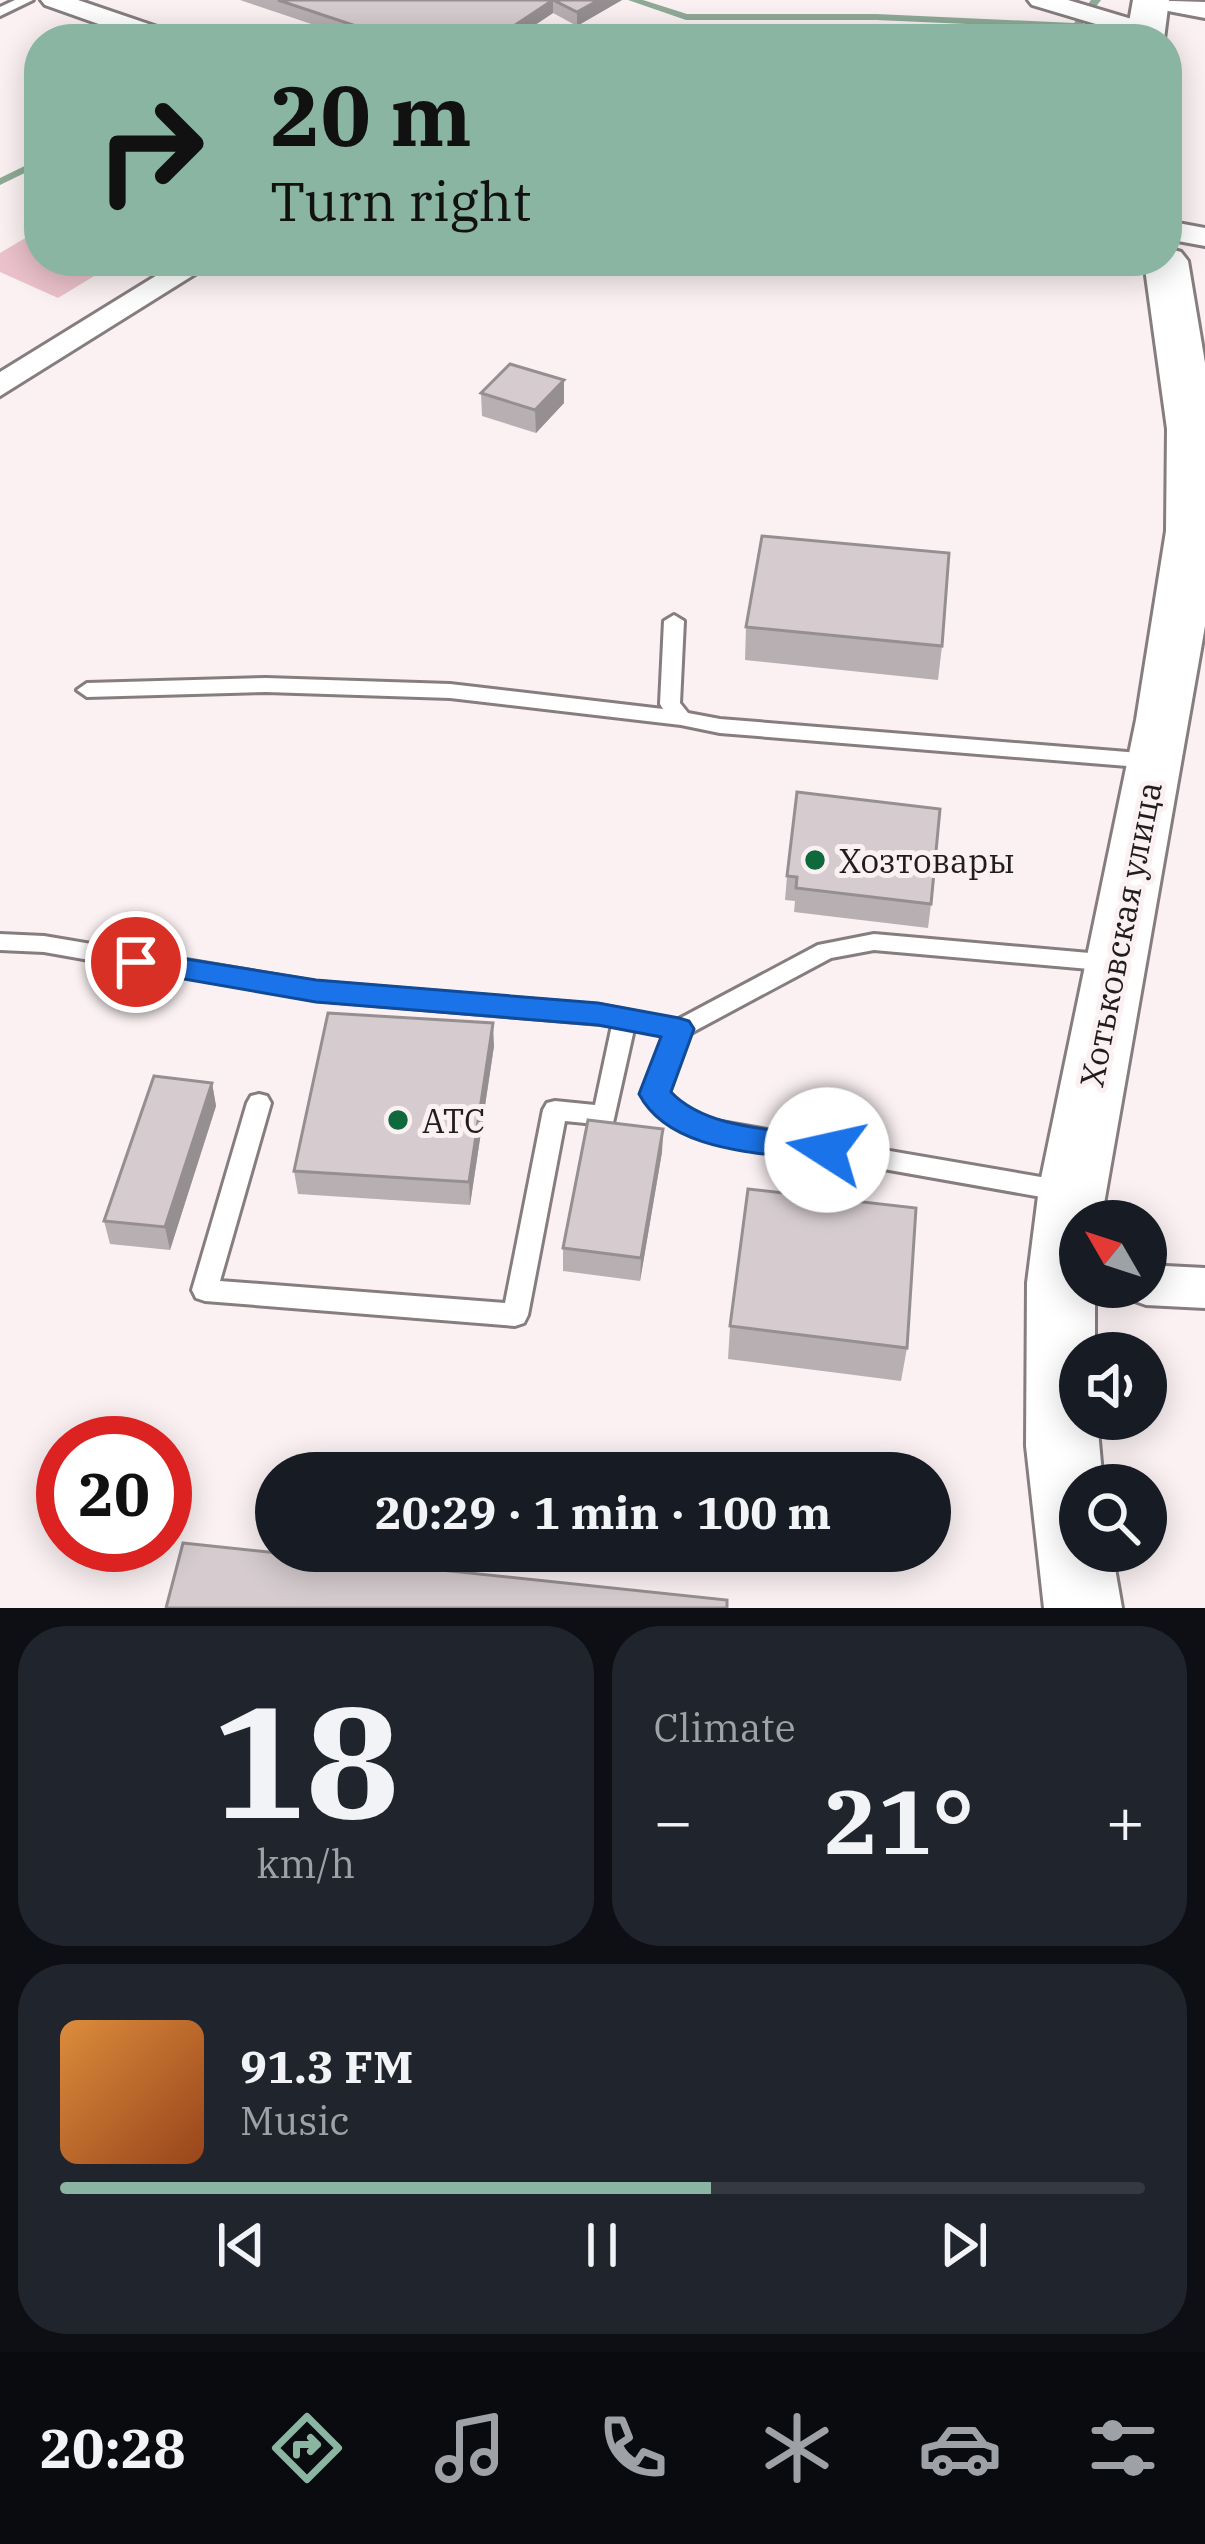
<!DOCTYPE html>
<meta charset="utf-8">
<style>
body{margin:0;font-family:"IBM Plex Serif",serif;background:#20242c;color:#f1f3f6;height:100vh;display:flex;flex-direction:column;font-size:45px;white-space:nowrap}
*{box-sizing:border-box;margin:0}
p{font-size:39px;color:#9ea1a6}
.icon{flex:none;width:66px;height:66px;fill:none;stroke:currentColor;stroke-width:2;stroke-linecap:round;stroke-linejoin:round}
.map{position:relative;height:1608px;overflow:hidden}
.panel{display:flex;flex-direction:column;gap:18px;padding:18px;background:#0d0f14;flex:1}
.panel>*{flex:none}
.top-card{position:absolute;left:24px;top:24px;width:1158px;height:252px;border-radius:48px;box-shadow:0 6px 30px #0003;background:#8bb5a3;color:#111;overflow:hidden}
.needle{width:78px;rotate:309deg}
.tools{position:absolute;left:1059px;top:1200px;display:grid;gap:24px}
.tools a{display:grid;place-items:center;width:108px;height:108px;border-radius:50%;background:#171b24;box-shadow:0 6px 30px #0003;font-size:60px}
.speed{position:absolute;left:36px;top:1416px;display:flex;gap:24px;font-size:60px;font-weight:700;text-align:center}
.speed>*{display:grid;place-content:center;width:156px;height:156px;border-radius:50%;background:#171b24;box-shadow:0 6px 30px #0003;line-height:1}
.speed .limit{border:18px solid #d22;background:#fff;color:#111}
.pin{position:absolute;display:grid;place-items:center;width:102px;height:102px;color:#fff;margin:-51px;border:6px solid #fff;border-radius:50%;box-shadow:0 3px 12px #0007}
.me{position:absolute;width:132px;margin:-66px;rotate:280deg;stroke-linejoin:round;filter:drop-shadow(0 0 9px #0008)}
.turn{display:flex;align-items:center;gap:42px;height:252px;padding:0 48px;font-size:54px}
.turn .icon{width:156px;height:156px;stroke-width:2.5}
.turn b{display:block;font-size:84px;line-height:102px}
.big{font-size:90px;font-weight:700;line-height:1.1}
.panel .card{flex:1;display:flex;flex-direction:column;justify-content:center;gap:18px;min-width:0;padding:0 42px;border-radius:48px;background:#20242c}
.panel .dial{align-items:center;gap:0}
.dial b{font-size:156px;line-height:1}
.song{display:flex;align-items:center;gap:36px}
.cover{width:144px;height:144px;border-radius:18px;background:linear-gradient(135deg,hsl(30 70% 55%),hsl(20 70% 35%))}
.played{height:12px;border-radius:6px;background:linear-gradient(90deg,#8bb5a3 60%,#363941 60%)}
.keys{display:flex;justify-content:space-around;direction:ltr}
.heat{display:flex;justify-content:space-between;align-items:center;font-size:66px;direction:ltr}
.panel .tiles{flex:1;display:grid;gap:18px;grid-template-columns:1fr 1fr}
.card:last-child{grid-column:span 2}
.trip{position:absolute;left:255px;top:1452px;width:696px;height:120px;border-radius:60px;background:#171b24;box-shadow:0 6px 30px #0003;font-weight:700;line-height:120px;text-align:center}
.tab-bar{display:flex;height:192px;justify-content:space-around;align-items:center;background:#090b0e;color:#9ea1a6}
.tab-bar .icon{width:84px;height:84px}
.tab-bar .current{color:#8bb5a3}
.tab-bar b{font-size:54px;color:#f1f3f6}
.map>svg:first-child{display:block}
.green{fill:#ebc1cb}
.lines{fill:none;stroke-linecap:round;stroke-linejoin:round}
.stream{fill:#8faa97;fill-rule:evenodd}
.service-casing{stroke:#867d7f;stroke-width:6}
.minor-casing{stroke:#867d7f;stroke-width:6}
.secondary-casing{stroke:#867d7f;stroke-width:6}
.service{fill:#fff;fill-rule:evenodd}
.minor{fill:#fff;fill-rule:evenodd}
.secondary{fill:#fff;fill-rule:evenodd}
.wall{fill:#b8afb2}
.shaded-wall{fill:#968f91}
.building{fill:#d6cccf;stroke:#968f91;stroke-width:3}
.route{fill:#1a73e8;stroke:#114b97;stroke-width:3}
.poi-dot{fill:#0e693d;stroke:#fbf1f3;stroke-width:4.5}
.labels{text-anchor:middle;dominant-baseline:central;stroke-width:10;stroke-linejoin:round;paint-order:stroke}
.poi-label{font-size:33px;fill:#211d1e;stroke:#fbf1f3;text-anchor:start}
.street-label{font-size:33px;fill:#211d1e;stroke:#fbf1f3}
</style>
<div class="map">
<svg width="1205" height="1608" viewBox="0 0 1205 1608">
<rect width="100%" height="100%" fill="#fbf1f3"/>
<path class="green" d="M 39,230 L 39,261 L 119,261 L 58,298 L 0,272 L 0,253 Z"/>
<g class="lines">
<path class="stream" d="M 628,0 L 643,0 L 687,14 L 876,14 L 1074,23 L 1091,0 L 1101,0 L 1080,28 L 1077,29 L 876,20 L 686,20 Z
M 39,159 L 39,166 L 0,185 L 0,178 Z"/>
<defs>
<path id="service" d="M 15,0 L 33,0 L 0,16 L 0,7 Z
M 674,615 L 684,621 L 680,703 L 688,713 L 720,719 L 1152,754 L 1162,761 L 1152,768 L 720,733 L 681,725 L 450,698 L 266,692 L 87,697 L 77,690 L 87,683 L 266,678 L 450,684 L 663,709 L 660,704 L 664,621 Z
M 0,934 L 44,936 L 316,982 L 598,1005 L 677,1020 L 818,945 L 874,934 L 1112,955 L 1120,957 L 1123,963 L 1120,969 L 1112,971 L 874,950 L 831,958 L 689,1034 L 668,1092 L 679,1105 L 704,1119 L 1064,1181 L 1073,1184 L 1076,1191 L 1073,1198 L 1064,1201 L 691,1135 L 663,1119 L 643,1094 L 665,1035 L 634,1029 L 613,1123 L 605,1125 L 565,1121 L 528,1315 L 524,1323 L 515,1326 L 205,1301 L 196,1298 L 192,1290 L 247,1103 L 251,1096 L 259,1094 L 267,1096 L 271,1103 L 220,1281 L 505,1303 L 543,1110 L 547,1103 L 555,1101 L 595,1105 L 612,1025 L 316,1000 L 44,952 L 0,950 Z"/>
<path id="minor" d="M 41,0 L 78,0 L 175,33 L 179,39 L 141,39 L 45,5 Z
M 1028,0 L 1068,0 L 1155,26 L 1159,31 L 1146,39 L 1032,5 Z
M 1139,0 L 1205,2 L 1205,18 L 1142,6 Z
M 1167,221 L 1205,228 L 1205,246 L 1167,239 Z
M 180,261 L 216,261 L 0,396 L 0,372 Z
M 1146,1265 L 1205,1268 L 1205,1308 L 1146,1305 L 1129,1299 L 1123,1287 L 1146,1287 Z"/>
<path id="secondary" d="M 1133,0 L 1169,0 L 1164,39 L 1126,39 Z
M 1167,248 L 1181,252 L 1188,261 L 1205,363 L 1205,626 L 1101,1221 L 1080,1221 L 1080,1287 L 1095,1287 L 1095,1353 L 1080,1353 L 1080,1419 L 1097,1419 L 1103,1485 L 1080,1485 L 1080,1551 L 1112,1551 L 1122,1608 L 1044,1608 L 1026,1446 L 1027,1283 L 1039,1188 L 1136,720 L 1166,531 L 1167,429 L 1144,261 L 1167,261 Z"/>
</defs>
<use href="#service" class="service-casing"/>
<use href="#minor" class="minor-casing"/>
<use href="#secondary" class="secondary-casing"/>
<use href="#service" class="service"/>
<use href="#minor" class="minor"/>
<use href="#secondary" class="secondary"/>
</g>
<path class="wall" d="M 240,0 L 622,0 L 577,26 L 553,13 L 514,39 L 356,39 Z
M 564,380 L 564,403 L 536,433 L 482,416 L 481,393 Z
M 746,627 L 942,646 L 938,680 L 745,660 Z
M 787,876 L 931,904 L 928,928 L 794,912 L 795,901 L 785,900 Z
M 494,1046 L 470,1205 L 298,1194 L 294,1171 Z
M 212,1083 L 216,1106 L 170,1250 L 110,1244 L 104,1221 Z
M 663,1129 L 662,1152 L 640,1281 L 563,1271 L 563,1248 Z
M 730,1326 L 907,1348 L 901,1381 L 728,1359 Z"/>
<path class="shaded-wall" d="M 553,0 L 553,13 L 514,39 L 494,39 Z
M 599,0 L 622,0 L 577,26 L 577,12 Z
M 564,380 L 564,403 L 536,433 L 535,410 Z
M 493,1023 L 494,1046 L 470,1205 L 469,1182 Z
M 212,1083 L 216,1106 L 170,1250 L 165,1227 Z
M 663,1129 L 662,1152 L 640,1281 L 641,1258 Z"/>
<path class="building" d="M 278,0 L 599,0 L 577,12 L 553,0 L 494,39 L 395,39 Z
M 510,364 L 564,380 L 535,410 L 481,393 Z
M 762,536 L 949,553 L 942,646 L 746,627 Z
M 797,792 L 940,809 L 931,904 L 796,888 L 797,877 L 787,876 Z
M 328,1013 L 493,1023 L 469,1182 L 294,1171 Z
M 154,1076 L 212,1083 L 165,1227 L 104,1221 Z
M 588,1120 L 663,1129 L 641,1258 L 563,1248 Z
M 748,1189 L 916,1208 L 907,1348 L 730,1326 Z
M 183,1543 L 727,1600 L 727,1608 L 166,1608 Z"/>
<path class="route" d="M 136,951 L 316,980 L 598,1003 L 679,1018 L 689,1021 L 694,1029 L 671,1092 C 707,1130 777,1129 827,1137 L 838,1141 L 843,1150 L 838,1159 L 827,1162 C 768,1152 671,1155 639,1094 L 661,1037 L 598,1025 L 316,1002 L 126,969 L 122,962 L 126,954 Z"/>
<g class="poi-dot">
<circle cx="815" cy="860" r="12"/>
<circle cx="398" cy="1120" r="12"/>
</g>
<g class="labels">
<g class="poi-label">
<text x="839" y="860">Хозтовары</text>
<text x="422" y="1120">АТС</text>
</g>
<g class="street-label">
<text transform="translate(1120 934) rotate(-79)">Хотьковская улица</text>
</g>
</g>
</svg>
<div class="tools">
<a><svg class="needle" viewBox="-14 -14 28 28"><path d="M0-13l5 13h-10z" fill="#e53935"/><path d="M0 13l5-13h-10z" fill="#9ea1a6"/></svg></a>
<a><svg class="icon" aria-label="sound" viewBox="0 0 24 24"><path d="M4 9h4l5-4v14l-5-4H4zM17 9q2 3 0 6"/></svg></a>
<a><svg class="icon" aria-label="search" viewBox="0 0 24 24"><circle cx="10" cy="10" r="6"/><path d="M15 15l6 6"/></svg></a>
</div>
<div class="speed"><div class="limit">20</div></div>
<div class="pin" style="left:136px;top:962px;background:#d93025"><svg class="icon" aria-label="arrive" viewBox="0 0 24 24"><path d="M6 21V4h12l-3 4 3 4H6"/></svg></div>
<svg class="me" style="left:827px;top:1150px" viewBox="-20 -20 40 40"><circle r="19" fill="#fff"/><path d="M0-13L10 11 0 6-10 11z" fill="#1a73e8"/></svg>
<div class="trip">20:29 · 1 min · 100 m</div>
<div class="top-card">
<div class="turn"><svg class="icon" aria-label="right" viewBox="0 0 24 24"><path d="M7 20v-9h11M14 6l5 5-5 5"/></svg><div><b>20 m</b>Turn right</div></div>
</div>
</div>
<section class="panel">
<div class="tiles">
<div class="card dial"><b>18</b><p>km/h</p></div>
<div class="card"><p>Climate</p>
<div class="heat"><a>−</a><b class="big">21°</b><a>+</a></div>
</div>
<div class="card">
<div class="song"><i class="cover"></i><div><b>91.3 FM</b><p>Music</p></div></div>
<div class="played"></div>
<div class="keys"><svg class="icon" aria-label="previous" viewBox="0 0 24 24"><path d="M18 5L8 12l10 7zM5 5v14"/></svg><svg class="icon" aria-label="pause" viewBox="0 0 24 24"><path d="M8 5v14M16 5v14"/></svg><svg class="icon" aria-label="next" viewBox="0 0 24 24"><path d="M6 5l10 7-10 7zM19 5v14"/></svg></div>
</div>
</div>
</section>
<nav class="tab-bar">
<b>20:28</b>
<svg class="icon current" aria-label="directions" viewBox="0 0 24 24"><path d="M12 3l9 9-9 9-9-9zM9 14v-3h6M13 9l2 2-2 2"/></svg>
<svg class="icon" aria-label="music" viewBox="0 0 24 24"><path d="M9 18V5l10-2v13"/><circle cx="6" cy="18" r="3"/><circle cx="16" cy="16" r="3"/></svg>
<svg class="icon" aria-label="phone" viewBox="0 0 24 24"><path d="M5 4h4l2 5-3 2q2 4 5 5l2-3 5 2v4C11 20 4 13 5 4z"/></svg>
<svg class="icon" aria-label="climate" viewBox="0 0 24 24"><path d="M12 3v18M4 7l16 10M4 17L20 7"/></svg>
<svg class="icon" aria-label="car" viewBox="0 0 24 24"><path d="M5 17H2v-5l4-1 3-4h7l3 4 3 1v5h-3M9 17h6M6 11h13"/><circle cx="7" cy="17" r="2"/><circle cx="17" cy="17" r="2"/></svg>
<svg class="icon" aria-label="filters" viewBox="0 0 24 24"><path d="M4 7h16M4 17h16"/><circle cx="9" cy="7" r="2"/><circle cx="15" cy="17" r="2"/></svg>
</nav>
